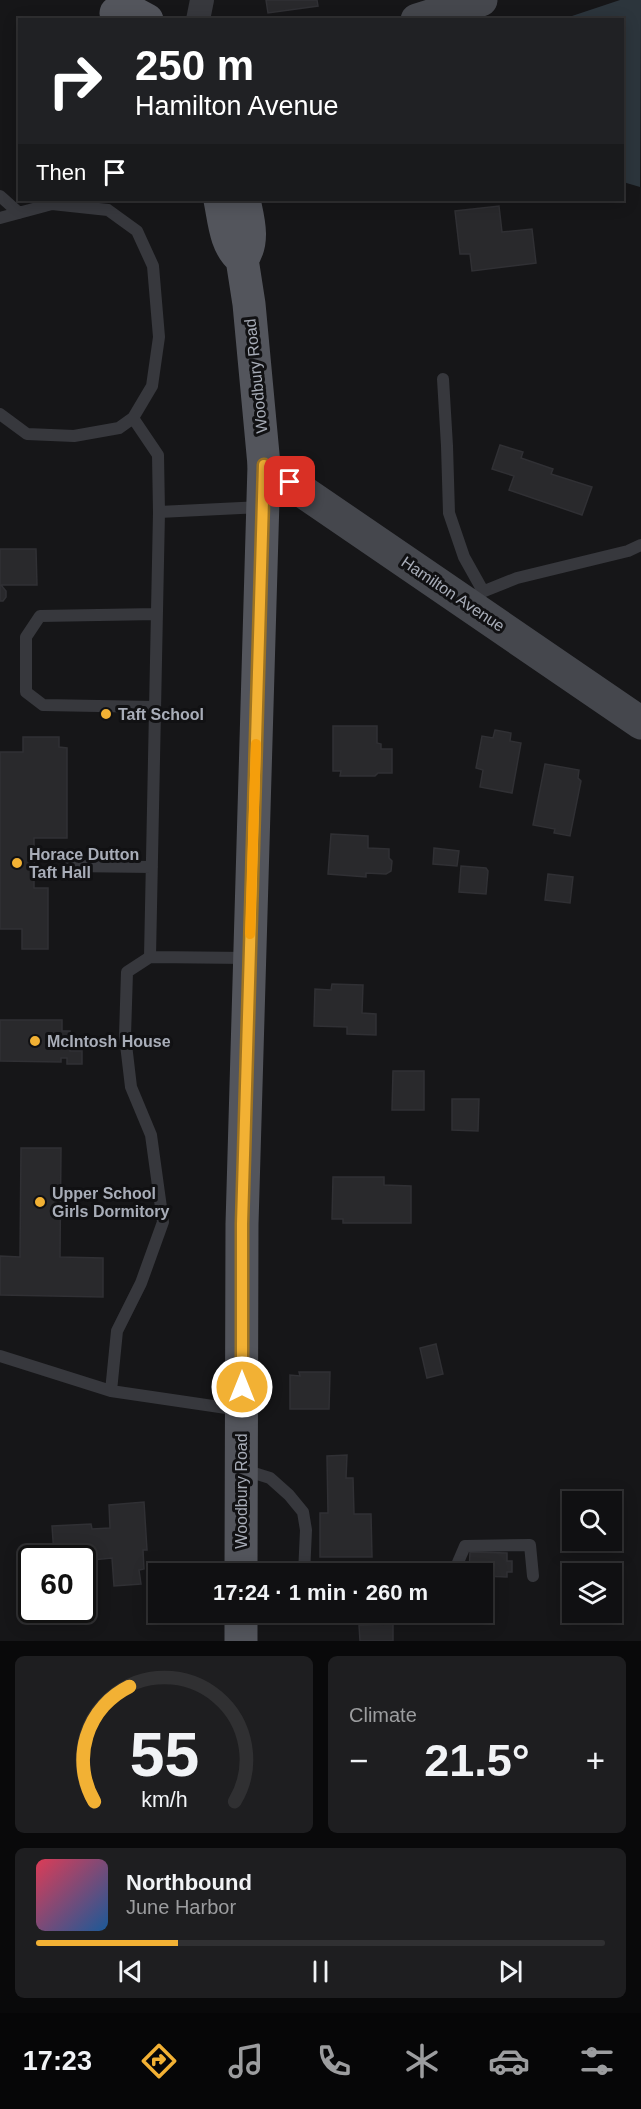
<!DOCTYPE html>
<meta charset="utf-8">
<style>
body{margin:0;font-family:Helvetica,sans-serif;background:#1e1e20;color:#f1f3f6;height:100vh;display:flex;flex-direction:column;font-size:22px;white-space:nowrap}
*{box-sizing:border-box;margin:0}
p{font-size:20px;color:#9c9d9f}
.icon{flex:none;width:33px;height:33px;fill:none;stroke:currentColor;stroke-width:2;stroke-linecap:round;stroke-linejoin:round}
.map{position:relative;height:1641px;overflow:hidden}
.details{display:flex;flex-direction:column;gap:15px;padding:15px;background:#09090a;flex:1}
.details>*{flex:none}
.guide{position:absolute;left:18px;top:18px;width:606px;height:183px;border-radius:0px;box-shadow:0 3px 15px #0003,0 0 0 2px #303032;background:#202124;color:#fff;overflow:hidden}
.buttons{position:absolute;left:562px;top:1491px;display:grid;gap:12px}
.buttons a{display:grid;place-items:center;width:60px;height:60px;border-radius:0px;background:#101012;box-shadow:0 3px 15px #0003,0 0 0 2px #303032;font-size:30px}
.speed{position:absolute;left:18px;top:1545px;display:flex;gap:12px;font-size:30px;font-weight:700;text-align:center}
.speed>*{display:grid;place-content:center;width:78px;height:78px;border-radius:50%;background:#101012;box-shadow:0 3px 15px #0003,0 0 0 2px #303032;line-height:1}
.speed .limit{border:3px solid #111;border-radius:9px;background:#fff;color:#111}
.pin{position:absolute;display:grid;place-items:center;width:51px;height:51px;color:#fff;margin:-26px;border-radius:12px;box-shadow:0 3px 9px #0006}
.me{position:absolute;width:66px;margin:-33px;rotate:0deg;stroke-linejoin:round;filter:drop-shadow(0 0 4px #0008)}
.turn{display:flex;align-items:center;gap:21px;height:126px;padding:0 18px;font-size:27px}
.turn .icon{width:78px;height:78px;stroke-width:2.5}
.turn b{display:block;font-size:42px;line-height:51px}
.then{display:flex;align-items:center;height:57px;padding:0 18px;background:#0003;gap:12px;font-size:22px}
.big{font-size:45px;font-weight:700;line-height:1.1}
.details .tile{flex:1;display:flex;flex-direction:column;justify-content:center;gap:9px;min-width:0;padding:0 21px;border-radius:9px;background:#1e1e20}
.details .dial{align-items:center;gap:0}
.dial svg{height:156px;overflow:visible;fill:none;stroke:#303032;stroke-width:7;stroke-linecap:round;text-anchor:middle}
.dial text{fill:#f1f3f6;stroke:none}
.song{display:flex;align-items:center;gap:18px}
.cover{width:72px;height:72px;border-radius:9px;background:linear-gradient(135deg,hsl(350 70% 55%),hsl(210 70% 35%))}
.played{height:6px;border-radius:3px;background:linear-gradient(90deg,#f2b134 25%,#303032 25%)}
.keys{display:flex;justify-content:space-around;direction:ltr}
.heat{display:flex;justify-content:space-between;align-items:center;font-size:33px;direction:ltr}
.details .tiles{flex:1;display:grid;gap:15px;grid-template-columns:1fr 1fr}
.tile:last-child{grid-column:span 2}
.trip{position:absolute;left:148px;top:1563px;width:345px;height:60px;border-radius:0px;background:#101012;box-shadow:0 3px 15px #0003,0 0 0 2px #303032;font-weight:700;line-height:60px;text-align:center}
.tabs{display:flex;height:96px;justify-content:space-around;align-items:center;background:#060607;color:#9c9d9f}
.tabs .icon{width:42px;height:42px}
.tabs .active{color:#f2b134}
.tabs b{font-size:27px;color:#f1f3f6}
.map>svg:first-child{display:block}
.water{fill:#2c353c}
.building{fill:#29292c;stroke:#303034;stroke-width:1.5}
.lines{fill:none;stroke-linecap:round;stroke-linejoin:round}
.lane{stroke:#37383d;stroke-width:12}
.street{stroke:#37383d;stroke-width:24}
.secondary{stroke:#45474d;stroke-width:33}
.primary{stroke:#53555c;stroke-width:33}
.route-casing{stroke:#9d7322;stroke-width:15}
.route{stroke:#f2b134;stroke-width:10}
.slow{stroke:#f59e0b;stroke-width:10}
.poi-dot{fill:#f2b134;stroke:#111113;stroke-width:2}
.labels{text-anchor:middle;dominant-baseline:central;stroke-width:6;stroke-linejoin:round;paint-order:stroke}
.street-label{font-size:16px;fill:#a8adb8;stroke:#111113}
.poi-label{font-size:16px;font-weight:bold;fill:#a8adb8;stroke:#111113;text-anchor:start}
</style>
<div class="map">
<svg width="641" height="1641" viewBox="0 0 641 1641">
<rect width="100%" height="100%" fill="#161618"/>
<path class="water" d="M 620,0 L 641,0 L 640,187 L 623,182 L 622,20 L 563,19 Z"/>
<path class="building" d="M 266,0 L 317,0 L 318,6 L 268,13 Z
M 499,206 L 502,232 L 532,229 L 536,263 L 472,271 L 470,254 L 460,254 L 455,211 Z
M 500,445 L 523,452 L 521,458 L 553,469 L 551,474 L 592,487 L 582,515 L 509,490 L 514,476 L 492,469 Z
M 0,549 L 36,549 L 37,585 L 1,585 L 6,591 L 6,597 L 3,601 L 0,601 Z
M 333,726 L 377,726 L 377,743 L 381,744 L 381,749 L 392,749 L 392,773 L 378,773 L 375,776 L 340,776 L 341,771 L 333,771 Z
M 495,730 L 511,733 L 510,741 L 521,743 L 512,793 L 480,787 L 483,770 L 476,768 L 482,736 L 493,738 Z
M 23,737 L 59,737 L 59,747 L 67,748 L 67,838 L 34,838 L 34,888 L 48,888 L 48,949 L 22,949 L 22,929 L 0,929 L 0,752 L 23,752 Z
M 545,764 L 579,770 L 578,778 L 581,781 L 570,836 L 554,833 L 555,829 L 533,825 Z
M 331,834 L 368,836 L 368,848 L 389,849 L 389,858 L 392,861 L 391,871 L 386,874 L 366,873 L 366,877 L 328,874 Z
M 434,848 L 459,851 L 457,866 L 433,864 Z
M 461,866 L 486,868 L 488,871 L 486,894 L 459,892 Z
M 548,874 L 573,877 L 570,903 L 545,900 Z
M 332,984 L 363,985 L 362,1013 L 376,1014 L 376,1035 L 347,1034 L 347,1027 L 314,1026 L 315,989 L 331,990 Z
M 0,1020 L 62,1020 L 62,1031 L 70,1031 L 70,1051 L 82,1051 L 82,1064 L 67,1064 L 67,1058 L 61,1058 L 61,1062 L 0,1061 Z
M 393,1071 L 424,1071 L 424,1110 L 392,1110 Z
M 452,1099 L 479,1099 L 478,1131 L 452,1130 Z
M 21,1148 L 61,1148 L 60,1257 L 103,1258 L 103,1297 L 0,1295 L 0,1256 L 20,1257 Z
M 333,1177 L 384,1177 L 384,1185 L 411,1186 L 411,1223 L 343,1223 L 343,1219 L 332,1219 Z
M 436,1344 L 443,1374 L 427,1378 L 420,1348 Z
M 299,1372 L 330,1372 L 329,1409 L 290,1409 L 290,1375 L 300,1376 Z
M 347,1455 L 346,1478 L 353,1478 L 354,1514 L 371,1514 L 372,1557 L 320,1557 L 320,1513 L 328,1513 L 327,1456 Z
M 144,1502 L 147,1550 L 143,1550 L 144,1569 L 139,1570 L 141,1584 L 114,1586 L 112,1558 L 92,1560 L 91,1553 L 54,1555 L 52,1526 L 91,1524 L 92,1529 L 110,1528 L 109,1505 Z
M 470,1552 L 507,1553 L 507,1561 L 512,1561 L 512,1572 L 507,1572 L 507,1577 L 483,1576 L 483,1574 L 469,1574 Z
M 393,1624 L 393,1641 L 360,1641 L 359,1625 Z"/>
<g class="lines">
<path class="lane" d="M 0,196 L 19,213
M 0,218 L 52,204 L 108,210 L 137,231 L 153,266 L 159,337 L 152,386 L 133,418 L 119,428 L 74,436 L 27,434 L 0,414
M 443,379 L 447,446 L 449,513 L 464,557 L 483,591
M 133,418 L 158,455 L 159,512 L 150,957
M 159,512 L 262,507
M 477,594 L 517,578 L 628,551 L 641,545
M 155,707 L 43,705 L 26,692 L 26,637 L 40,616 L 157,614
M 69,866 L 152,867
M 0,1356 L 111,1391 L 240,1410
M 111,1391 L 117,1331 L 141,1283 L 163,1222 L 151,1135 L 131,1087 L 125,1036 L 127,972 L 150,957 L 248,958
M 244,1470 L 270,1478 L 289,1495 L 303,1512 L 306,1530 L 304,1574
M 335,1574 L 456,1567 L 465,1546 L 530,1545 L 533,1576"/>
<path class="street" d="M 198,20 L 202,0"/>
<path class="secondary" d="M 417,20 L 481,0
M 264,465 L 641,723"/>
<path class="primary" d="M 116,13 L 132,12 L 147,20
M 220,200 C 224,219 225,246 242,259 L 249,304 L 264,465 L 242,1224 L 241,1574
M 242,259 C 255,242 248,219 244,200
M 241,1641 L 241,1612"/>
</g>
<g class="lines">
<defs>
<path id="route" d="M 242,1387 L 242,1224 L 264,465 L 290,482"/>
</defs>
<use href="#route" class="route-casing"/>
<use href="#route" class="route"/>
<path class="slow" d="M 250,934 L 256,744"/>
</g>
<g class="poi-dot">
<circle cx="106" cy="714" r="6"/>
<circle cx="17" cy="863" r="6"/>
<circle cx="35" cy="1041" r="6"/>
<circle cx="40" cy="1202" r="6"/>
</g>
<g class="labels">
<g class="street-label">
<text transform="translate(256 376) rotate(-96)">Woodbury Road</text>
<text transform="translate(453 594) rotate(34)">Hamilton Avenue</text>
<text transform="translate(241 1491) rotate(-90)">Woodbury Road</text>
</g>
<g class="poi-label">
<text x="118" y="714">Taft School</text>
<text x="29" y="854">Horace Dutton<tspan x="29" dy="18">Taft Hall</tspan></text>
<text x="47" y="1041">McIntosh House</text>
<text x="52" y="1193">Upper School<tspan x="52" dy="18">Girls Dormitory</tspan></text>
</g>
</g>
</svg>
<div class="buttons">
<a><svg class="icon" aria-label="search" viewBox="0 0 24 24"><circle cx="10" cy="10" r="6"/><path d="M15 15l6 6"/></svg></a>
<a><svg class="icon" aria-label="layers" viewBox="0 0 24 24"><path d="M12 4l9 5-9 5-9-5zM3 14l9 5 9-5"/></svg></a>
</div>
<div class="speed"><div class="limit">60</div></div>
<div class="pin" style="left:290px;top:482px;background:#d93025"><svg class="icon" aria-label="arrive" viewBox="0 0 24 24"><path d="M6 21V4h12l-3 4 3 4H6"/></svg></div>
<svg class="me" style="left:242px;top:1387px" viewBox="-20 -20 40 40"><circle r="17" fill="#f2b134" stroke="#fff" stroke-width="3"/><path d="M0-11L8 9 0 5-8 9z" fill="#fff"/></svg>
<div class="trip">17:24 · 1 min · 260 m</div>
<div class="guide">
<div class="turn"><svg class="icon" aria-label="right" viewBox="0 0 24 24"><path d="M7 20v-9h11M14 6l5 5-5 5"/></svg><div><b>250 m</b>Hamilton Avenue</div></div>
<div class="then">Then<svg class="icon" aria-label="arrive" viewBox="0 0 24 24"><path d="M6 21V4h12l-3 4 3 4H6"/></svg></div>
</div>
</div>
<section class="details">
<div class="tiles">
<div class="tile dial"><svg viewBox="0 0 100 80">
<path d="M14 69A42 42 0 1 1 86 69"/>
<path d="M14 69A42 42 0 0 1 32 10" stroke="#f2b134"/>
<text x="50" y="56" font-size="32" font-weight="700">55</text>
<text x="50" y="72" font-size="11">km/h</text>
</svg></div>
<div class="tile"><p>Climate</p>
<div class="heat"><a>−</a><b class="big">21.5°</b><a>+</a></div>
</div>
<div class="tile">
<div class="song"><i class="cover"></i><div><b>Northbound</b><p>June Harbor</p></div></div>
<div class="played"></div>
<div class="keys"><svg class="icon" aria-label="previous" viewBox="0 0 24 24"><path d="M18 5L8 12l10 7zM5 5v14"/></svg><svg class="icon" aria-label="pause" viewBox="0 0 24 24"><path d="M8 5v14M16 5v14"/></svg><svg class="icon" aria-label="next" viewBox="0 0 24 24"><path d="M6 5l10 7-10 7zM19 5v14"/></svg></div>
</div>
</div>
</section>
<nav class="tabs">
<b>17:23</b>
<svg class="icon active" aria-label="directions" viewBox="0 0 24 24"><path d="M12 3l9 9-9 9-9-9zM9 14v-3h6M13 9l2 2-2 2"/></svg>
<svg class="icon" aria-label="music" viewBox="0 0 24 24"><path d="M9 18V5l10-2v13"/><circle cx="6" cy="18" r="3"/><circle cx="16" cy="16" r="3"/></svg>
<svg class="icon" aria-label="phone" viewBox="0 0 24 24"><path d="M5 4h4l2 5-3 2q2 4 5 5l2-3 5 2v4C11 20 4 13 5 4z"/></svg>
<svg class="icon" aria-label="climate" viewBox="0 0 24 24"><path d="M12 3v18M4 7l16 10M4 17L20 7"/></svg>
<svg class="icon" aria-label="car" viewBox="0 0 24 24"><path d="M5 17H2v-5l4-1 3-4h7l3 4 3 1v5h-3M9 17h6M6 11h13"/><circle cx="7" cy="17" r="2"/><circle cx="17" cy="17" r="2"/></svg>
<svg class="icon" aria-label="filters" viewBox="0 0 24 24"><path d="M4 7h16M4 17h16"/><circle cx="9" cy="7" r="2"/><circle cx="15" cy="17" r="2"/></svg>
</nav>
